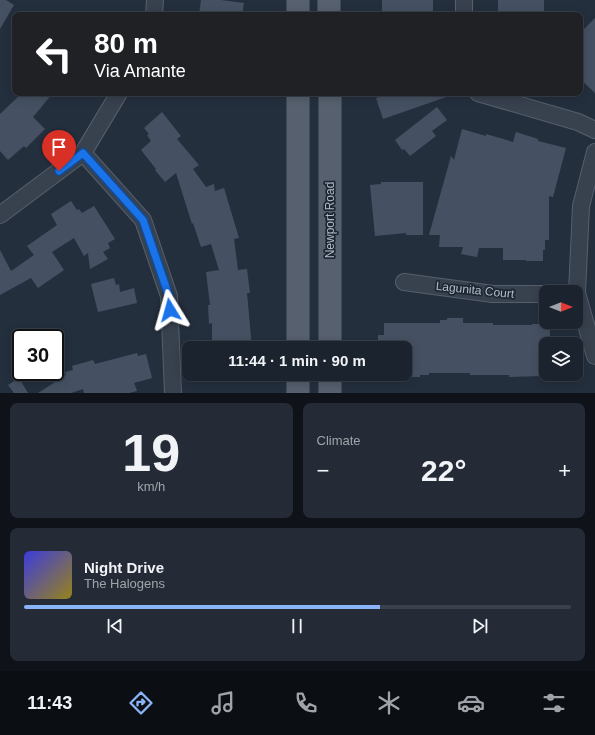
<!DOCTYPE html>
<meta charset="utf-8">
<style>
body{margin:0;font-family:Arial,sans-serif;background:#242b36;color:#f1f3f6;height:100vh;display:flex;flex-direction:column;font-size:15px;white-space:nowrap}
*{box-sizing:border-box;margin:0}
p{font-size:13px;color:#a0a4aa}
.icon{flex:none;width:22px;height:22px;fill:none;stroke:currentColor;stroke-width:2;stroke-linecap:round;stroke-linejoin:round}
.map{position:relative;height:393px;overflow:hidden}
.details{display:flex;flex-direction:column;gap:10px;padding:10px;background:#0f1319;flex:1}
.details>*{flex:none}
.banner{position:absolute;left:12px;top:12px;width:571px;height:84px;border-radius:8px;box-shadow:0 2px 10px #0003,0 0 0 1px #39404a;background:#202124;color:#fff;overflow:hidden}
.needle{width:26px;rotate:90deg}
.controls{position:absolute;left:539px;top:285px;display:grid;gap:8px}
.controls a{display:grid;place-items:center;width:44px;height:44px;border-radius:8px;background:#1b232e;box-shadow:0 2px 10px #0003,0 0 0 1px #39404a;font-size:20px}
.speed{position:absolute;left:12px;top:329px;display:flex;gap:8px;font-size:20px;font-weight:700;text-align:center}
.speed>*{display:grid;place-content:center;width:52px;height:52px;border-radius:50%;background:#1b232e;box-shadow:0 2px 10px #0003,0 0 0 1px #39404a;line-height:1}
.speed .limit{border:2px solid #111;border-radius:6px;background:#fff;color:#111}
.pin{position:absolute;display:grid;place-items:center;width:34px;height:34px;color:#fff;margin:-41px -17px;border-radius:50% 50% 50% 0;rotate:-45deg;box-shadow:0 0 4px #0007}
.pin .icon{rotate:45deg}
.me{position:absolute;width:44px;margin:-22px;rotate:352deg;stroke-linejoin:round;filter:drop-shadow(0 0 3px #0008)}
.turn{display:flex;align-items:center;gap:14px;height:84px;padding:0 16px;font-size:18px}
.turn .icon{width:52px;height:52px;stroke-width:2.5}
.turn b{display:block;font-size:28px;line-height:34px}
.big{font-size:30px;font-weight:700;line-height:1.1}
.details .widget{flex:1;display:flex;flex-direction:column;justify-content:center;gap:6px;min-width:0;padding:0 14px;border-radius:8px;background:#242b36}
.details .dial{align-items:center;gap:0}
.dial b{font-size:52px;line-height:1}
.song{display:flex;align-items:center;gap:12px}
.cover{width:48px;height:48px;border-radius:6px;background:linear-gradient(135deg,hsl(240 70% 55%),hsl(50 70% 35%))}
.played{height:4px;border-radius:2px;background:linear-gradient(90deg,#8ab4f8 65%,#39404a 65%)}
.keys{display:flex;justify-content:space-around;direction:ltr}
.heat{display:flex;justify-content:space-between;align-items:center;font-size:22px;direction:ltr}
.details .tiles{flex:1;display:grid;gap:10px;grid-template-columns:1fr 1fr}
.widget:last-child{grid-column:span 2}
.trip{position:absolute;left:182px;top:341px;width:230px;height:40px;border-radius:8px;background:#1b232e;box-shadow:0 2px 10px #0003,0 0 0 1px #39404a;font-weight:700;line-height:40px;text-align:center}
.tab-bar{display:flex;height:64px;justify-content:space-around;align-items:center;background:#0b0e12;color:#a0a4aa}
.tab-bar .icon{width:28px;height:28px}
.tab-bar .current{color:#8ab4f8}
.tab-bar b{font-size:18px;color:#f1f3f6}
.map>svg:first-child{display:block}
.building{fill:#455162}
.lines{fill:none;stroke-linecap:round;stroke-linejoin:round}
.street-casing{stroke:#565f6c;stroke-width:18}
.primary-casing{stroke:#414a57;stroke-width:24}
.street{stroke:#38414e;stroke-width:16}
.primary{stroke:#56606e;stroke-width:22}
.route-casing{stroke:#114b97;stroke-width:10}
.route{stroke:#1a73e8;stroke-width:7}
.labels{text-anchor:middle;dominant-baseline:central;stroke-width:3.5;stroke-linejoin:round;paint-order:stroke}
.street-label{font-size:12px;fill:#b4bcc9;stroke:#1d2633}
</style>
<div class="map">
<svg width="595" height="393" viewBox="0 0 595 393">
<rect width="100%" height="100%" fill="#242f3e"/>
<path class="building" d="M 0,0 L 6,0 L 14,5 L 0,29 Z
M 201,0 L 221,0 L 244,3 L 242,15 L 199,15 Z
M 382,0 L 433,0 L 433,13 L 432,13 L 432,15 L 382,15 Z
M 498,0 L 544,0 L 544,15 L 498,15 Z
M 595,18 L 595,93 L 580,79 L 580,33 Z
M 22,93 L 53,93 L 33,117 L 45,129 L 26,148 L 24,146 L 8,160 L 0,151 L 0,114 Z
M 390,93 L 452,93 L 452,95 L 383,119 L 376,98 Z
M 437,107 L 447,120 L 432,131 L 436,136 L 410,156 L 404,149 L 402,150 L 395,140 Z
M 162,112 L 181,136 L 177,139 L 199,165 L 193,169 L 206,187 L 214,184 L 215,191 L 224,188 L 239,238 L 234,239 L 238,270 L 247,269 L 250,293 L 247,293 L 252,348 L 212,348 L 212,323 L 209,324 L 208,305 L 210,305 L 206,272 L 219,270 L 211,244 L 201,247 L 193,223 L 192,224 L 176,173 L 165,182 L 155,170 L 156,169 L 141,150 L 151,141 L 147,135 L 149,134 L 144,128 Z
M 462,129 L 486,136 L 486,134 L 513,142 L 516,132 L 538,139 L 538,141 L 566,148 L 553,197 L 549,196 L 549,240 L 545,240 L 545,250 L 543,250 L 543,261 L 526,261 L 526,260 L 503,260 L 503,248 L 479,248 L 477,257 L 461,254 L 463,247 L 439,247 L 440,235 L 429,235 L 451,156 L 454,160 Z
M 381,182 L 423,182 L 423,235 L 406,235 L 406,233 L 375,236 L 370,185 L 381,184 Z
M 71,201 L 77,210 L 79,209 L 82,213 L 94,206 L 115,239 L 108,243 L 110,248 L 103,252 L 108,259 L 90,269 L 88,253 L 84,256 L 74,238 L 52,252 L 64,270 L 38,288 L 31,278 L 0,295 L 0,250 L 11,271 L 34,255 L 27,246 L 57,225 L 51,214 Z
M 114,278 L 116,285 L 119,284 L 120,292 L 134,288 L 137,303 L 98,312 L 91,284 Z
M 447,318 L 463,318 L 463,323 L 493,323 L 493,325 L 532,325 L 532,324 L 547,324 L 547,325 L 550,325 L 550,344 L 546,344 L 546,372 L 544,372 L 544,376 L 509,377 L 509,375 L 470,375 L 470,373 L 429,373 L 429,375 L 420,375 L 420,377 L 406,377 L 406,348 L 378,348 L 378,335 L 384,335 L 384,323 L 440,323 L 440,320 L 447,320 Z
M 137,353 L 138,356 L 146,354 L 152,378 L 134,383 L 137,391 L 129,393 L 84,393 L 83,389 L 71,393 L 38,393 L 66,375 L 65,372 L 73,370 L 72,366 L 93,360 L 95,364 Z
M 19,378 L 28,393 L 14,393 L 8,385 Z"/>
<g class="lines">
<defs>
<path id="street" d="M 464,0 L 464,15
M 154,15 L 155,0
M 478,93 L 578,122 L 595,130
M 595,152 L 581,206 L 577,293 L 595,356
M 83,153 L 143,220 L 169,296 L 173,393
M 0,215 L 83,153 L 119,93
M 404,282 L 493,294 L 546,294"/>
<path id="primary" d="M 329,0 L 329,15
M 298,15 L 298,0
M 330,93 L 330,348
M 298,348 L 298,93
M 330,374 L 330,393
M 298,393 L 298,374"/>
</defs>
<use href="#street" class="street-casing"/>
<use href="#primary" class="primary-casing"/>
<use href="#street" class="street"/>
<use href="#primary" class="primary"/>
</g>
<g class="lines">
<defs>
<path id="route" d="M 59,171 L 83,153 L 143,220 L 169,296 L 170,310"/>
</defs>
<use href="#route" class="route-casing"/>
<use href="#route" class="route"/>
</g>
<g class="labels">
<g class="street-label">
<text transform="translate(330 220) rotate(-90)">Newport Road</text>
<text transform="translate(475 290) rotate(6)">Lagunita Court</text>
</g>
</g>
</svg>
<div class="controls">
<a><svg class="needle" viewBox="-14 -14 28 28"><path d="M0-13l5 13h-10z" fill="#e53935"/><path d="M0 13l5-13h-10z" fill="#a0a4aa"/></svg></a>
<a><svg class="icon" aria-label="layers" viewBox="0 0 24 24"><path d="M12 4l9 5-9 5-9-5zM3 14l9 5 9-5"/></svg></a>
</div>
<div class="speed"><div class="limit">30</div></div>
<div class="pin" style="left:59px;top:171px;background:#d93025"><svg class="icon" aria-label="arrive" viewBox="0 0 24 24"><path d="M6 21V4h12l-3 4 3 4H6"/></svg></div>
<svg class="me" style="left:170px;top:310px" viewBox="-20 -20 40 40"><path d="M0-17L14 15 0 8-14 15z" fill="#1a73e8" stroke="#fff" stroke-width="4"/></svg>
<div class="trip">11:44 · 1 min · 90 m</div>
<div class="banner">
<div class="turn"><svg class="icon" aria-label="left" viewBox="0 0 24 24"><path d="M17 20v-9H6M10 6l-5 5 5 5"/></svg><div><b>80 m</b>Via Amante</div></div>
</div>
</div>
<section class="details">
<div class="tiles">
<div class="widget dial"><b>19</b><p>km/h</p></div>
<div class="widget"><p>Climate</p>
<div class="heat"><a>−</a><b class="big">22°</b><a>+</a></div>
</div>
<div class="widget">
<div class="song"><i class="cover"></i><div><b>Night Drive</b><p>The Halogens</p></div></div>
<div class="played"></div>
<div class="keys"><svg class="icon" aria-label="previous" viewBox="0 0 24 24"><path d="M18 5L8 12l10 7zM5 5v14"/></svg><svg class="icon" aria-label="pause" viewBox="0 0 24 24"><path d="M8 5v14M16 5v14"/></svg><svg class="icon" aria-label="next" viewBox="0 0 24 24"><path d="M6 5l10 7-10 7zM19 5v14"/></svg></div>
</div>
</div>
</section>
<nav class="tab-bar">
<b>11:43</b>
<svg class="icon current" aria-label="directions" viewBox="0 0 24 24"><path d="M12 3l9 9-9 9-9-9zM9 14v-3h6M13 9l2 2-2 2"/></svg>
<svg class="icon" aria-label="music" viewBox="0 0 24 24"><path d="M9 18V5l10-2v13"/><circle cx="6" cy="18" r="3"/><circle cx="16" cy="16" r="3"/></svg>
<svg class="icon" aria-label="phone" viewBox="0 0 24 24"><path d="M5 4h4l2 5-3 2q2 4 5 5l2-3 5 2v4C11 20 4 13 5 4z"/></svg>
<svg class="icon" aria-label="climate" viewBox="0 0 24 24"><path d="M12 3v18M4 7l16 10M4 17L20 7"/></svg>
<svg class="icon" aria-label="car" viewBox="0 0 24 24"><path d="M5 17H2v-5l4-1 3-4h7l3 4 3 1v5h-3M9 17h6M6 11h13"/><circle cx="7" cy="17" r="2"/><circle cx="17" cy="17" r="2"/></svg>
<svg class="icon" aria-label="filters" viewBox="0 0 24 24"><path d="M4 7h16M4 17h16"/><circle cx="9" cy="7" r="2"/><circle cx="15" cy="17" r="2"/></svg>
</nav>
